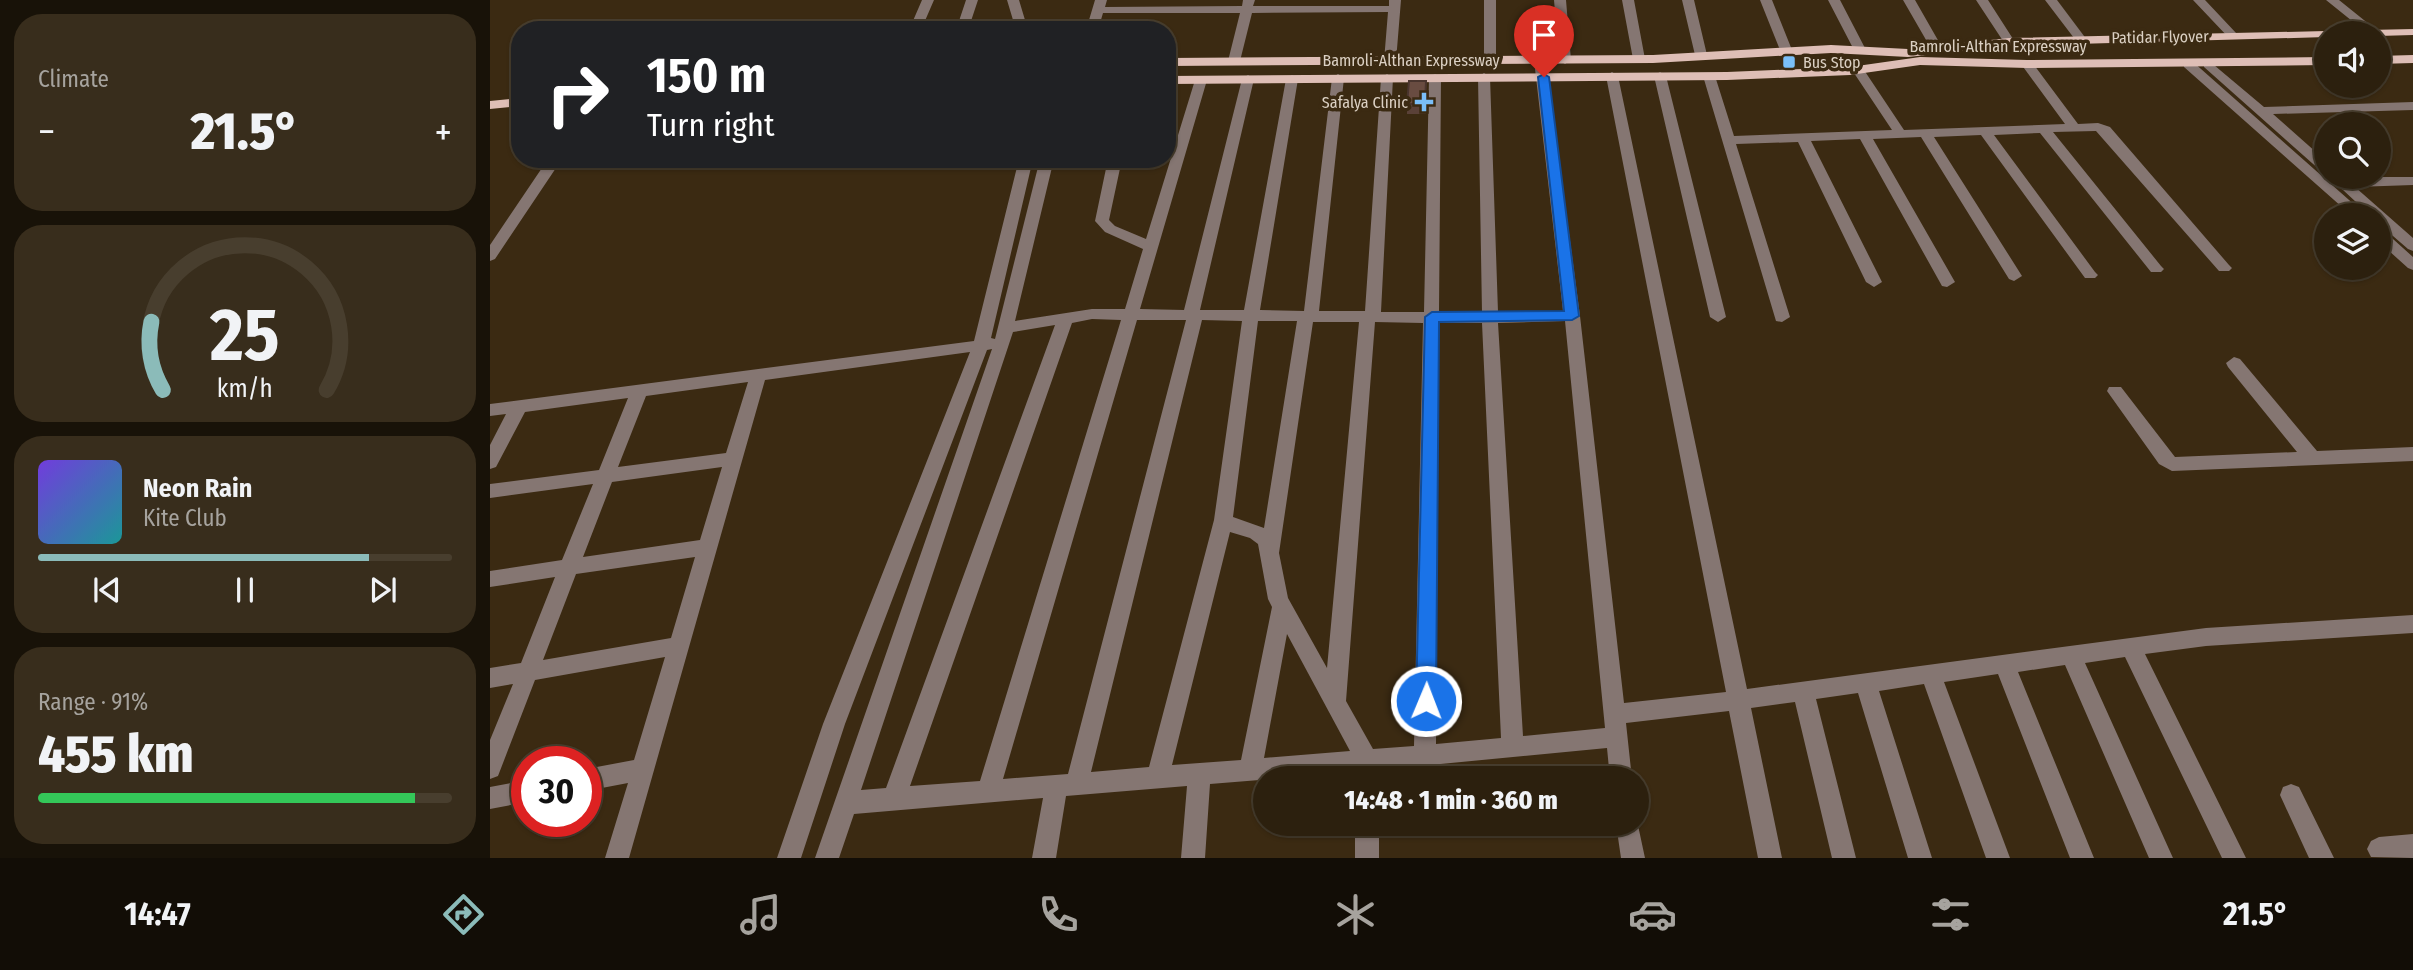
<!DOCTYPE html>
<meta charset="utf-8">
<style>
body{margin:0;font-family:"Fira Sans Condensed",sans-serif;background:#382d1c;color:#f1f3f6;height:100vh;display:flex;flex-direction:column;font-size:26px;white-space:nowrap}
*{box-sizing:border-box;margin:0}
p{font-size:23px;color:#a6a39e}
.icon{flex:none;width:38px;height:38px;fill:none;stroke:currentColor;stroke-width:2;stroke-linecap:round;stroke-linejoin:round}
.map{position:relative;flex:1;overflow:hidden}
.sheet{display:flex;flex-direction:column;gap:14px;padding:14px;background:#181208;width:490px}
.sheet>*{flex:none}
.banner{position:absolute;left:21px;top:21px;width:665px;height:147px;border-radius:28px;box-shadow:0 2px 5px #0004,0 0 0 2px #483e2e;background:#202124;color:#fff;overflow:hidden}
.tools{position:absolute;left:1824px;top:21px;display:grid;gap:14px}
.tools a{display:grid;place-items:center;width:77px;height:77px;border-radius:50%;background:#2c200e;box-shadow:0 2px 5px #0004,0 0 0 2px #483e2e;font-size:35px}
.speed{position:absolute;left:21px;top:746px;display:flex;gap:14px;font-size:35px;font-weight:700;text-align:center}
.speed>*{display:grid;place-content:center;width:91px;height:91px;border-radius:50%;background:#2c200e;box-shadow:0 2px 5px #0004,0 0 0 2px #483e2e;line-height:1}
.speed .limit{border:10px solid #d22;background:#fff;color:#111}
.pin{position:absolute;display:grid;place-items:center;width:60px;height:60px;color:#fff;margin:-72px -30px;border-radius:50% 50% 50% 0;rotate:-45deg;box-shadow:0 0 7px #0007}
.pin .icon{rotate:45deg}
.me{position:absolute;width:77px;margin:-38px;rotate:1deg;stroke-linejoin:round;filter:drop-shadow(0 0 5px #0008)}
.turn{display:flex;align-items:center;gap:24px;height:147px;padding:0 21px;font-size:32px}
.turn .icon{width:91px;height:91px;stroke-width:2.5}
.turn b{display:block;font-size:49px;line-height:60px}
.big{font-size:52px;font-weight:800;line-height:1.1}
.sheet .widget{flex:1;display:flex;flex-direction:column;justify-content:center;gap:10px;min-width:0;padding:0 24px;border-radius:28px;background:#382d1c}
.sheet .dial{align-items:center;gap:0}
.dial svg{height:182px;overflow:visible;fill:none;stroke:#483e2e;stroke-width:7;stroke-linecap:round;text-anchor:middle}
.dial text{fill:#f1f3f6;stroke:none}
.song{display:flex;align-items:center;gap:21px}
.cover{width:84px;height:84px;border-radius:10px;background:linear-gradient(135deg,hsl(260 70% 55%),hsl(180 70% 35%))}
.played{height:7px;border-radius:4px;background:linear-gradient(90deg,#8bbbb9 80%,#483e2e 80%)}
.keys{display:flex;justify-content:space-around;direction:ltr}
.heat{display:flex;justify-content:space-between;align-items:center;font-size:38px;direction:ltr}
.charge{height:10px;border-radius:5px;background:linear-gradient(90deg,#34c759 91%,#483e2e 0)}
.trip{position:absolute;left:763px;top:766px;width:396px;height:70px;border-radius:35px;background:#2c200e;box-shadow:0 2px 5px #0004,0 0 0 2px #483e2e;font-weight:800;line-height:70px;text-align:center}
.dock{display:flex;height:112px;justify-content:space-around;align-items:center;background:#120d06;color:#a6a39e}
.dock .icon{width:49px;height:49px}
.dock .active{color:#8bbbb9}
.dock b{font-size:32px;color:#f1f3f6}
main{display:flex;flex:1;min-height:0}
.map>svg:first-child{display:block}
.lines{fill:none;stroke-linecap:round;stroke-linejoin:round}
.minor{fill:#857672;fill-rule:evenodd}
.major{fill:#debeb6;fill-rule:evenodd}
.wall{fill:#5a4138}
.building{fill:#694c41;stroke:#4a352e;stroke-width:2}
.route{fill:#1a73e8;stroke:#114b97;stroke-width:2}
.poi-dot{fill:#7abff8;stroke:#3b2a12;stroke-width:2.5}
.labels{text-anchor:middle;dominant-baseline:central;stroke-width:7;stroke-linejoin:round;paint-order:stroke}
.far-street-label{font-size:16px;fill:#dbd0c3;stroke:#3b2a12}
.far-poi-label{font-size:16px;fill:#dbd0c3;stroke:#3b2a12;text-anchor:start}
</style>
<main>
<section class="sheet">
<div class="widget"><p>Climate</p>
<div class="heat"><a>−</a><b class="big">21.5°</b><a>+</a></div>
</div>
<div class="widget dial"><svg viewBox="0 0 100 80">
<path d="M14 69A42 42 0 1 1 86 69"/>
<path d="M14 69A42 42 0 0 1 9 39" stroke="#8bbbb9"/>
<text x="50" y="56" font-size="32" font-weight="700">25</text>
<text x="50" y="72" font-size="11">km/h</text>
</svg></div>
<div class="widget">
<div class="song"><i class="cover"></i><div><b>Neon Rain</b><p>Kite Club</p></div></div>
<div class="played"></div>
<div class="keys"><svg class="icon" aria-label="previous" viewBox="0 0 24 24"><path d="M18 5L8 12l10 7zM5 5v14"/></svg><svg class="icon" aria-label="pause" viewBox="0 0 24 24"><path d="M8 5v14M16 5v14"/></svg><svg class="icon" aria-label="next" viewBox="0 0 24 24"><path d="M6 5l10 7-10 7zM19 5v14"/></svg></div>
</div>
<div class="widget"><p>Range · 91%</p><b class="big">455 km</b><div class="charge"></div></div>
</section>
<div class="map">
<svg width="1923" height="858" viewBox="0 0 1923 858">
<rect width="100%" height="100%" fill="#3b2a12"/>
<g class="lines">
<path class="minor" d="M 432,0 L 444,0 L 431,30 L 419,30 Z
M 476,0 L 488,0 L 478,30 L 466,30 Z
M 517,0 L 529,0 L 538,30 L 526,30 Z
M 605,0 L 617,0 L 615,7 L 752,6 L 753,0 L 765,0 L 763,6 L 899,6 L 899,0 L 911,0 L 906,61 L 900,65 L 894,61 L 898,12 L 762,13 L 750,61 L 744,65 L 738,61 L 750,13 L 613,13 L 608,30 L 596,30 Z
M 994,0 L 1006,0 L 1006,60 L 1000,64 L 994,60 Z
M 1064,0 L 1076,0 L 1081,60 L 1075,64 L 1069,60 Z
M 1132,0 L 1144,0 L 1155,59 L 1153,62 L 1143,59 Z
M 1192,0 L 1204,0 L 1217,55 L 1215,58 L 1205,55 Z
M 1270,0 L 1282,0 L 1302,50 L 1300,53 L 1290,50 Z
M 1338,0 L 1350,0 L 1376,50 L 1374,53 L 1364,50 Z
M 1413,0 L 1425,0 L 1453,49 L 1451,52 L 1443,52 Z
M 1486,0 L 1498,0 L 1525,42 L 1523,44 L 1515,44 Z
M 1555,0 L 1567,0 L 1597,40 L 1595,42 L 1587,42 Z
M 1703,0 L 1715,0 L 1747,34 L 1747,38 L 1739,38 Z
M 1836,0 L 1849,0 L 1890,33 L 1888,35 L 1877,33 Z
M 1050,56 L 1056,60 L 1090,316 L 1134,703 L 1236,692 L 1116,76 L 1122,72 L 1128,76 L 1257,689 L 1716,628 L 1923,615 L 1923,633 L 1716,646 L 1655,654 L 1756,858 L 1732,858 L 1635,657 L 1595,663 L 1683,858 L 1659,858 L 1575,665 L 1528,672 L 1604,858 L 1580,858 L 1508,674 L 1454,682 L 1520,858 L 1496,858 L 1434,684 L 1389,691 L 1442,858 L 1418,858 L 1368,693 L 1326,699 L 1366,858 L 1342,858 L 1305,702 L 1261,708 L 1292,858 L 1268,858 L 1239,711 L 1136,723 L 1142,779 L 1120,779 L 1117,748 L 888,770 L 888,779 L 866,779 L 866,772 L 720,784 L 715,858 L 691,858 L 697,786 L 576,796 L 566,858 L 542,858 L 553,798 L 364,814 L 349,858 L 325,858 L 502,349 L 497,350 L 355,724 L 311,858 L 287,858 L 333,724 L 480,352 L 275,380 L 139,858 L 115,858 L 138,783 L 96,791 L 96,769 L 144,760 L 175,657 L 45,680 L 8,776 L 0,779 L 0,740 L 23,684 L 0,688 L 0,668 L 31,663 L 65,577 L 0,587 L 0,571 L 72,560 L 103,484 L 0,498 L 0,484 L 109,470 L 138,398 L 35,412 L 6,467 L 0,469 L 0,445 L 16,414 L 0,416 L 0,404 L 484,341 L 529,159 L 543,159 L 501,338 L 505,339 L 550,159 L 564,159 L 525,321 L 602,309 L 635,309 L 653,249 L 615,232 L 605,221 L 618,159 L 632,159 L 619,220 L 625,226 L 656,239 L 705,80 L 711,76 L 717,80 L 650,309 L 694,310 L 752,79 L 758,75 L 764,79 L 710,310 L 754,310 L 796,79 L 802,75 L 808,79 L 770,310 L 814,311 L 842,78 L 848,74 L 854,78 L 829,311 L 875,311 L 891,78 L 897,74 L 903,78 L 891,312 L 934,312 L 939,78 L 945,74 L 951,78 L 949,312 L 992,313 L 988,77 L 994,73 L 1000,77 L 1008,312 L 1073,311 L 1044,60 ZM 602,319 L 631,320 L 490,781 L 420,786 L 582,323 ZM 647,320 L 696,320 L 578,774 L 513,779 ZM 712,320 L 752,321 L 724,520 L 659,767 L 601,772 ZM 768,321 L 807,321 L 774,528 L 743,517 ZM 1075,321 L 1115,728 L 1033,736 L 1008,323 ZM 823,322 L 869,322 L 837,668 L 798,598 L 789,553 ZM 885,322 L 933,323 L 924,746 L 883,749 L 856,701 ZM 949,323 L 992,323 L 1011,738 L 946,744 ZM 565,325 L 396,788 L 371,790 L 523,332 ZM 258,382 L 236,453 L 128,467 L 156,396 ZM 232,467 L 210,540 L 93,557 L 122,482 ZM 740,532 L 760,538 L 768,544 L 778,599 L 782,607 L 751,760 L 682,765 ZM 205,557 L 181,638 L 53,660 L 86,574 ZM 797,634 L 860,751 L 774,758 Z
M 1537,60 L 1541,61 L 1588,124 L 1608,123 L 1620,127 L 1739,265 L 1742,268 L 1739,271 L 1729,271 L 1606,131 L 1563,132 L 1671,266 L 1674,269 L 1671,272 L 1661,272 L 1550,133 L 1504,135 L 1605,272 L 1608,275 L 1605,278 L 1595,278 L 1491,135 L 1444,137 L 1532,276 L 1524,281 L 1519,279 L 1431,137 L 1383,139 L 1465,282 L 1457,287 L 1452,286 L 1370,139 L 1321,141 L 1392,282 L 1384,287 L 1376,282 L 1308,142 L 1246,144 L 1300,317 L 1292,322 L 1286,321 L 1213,76 L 1215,73 L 1225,76 L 1244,136 L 1402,130 L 1362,70 L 1368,66 L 1372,67 L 1414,130 L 1575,124 L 1531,64 Z
M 1698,60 L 1702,61 L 1876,215 L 1861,215 L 1694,67 L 1694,61 Z
M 1718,60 L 1774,107 L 1923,102 L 1923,110 L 1783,114 L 1836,161 L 1836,172 L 1831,171 L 1714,67 L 1714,61 Z
M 1170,72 L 1176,76 L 1236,317 L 1228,322 L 1220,317 L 1164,76 Z
M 58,159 L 72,159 L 5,259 L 0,261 L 0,245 Z
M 1839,177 L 1923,177 L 1923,185 L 1865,187 L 1923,238 L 1923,251 L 1918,249 L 1888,223 L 1888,215 L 1880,215 Z
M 1888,229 L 1893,230 L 1923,257 L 1923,270 L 1918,268 L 1888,241 Z
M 1744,357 L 1750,359 L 1827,451 L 1923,447 L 1923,461 L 1682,471 L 1669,464 L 1617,391 L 1619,387 L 1631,387 L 1685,457 L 1807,452 L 1738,367 L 1736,363 Z
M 37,780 L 37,802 L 0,809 L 0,787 Z
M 1801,784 L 1809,787 L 1844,858 L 1819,858 L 1790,795 L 1793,787 Z
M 1146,816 L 1155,858 L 1131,858 L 1126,824 L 1146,824 Z
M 865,824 L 889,824 L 889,858 L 865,858 Z
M 1923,834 L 1923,858 L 1881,857 L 1877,849 L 1881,841 L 1889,837 Z"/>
<path class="major" d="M 1923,29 L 1923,35 L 1888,36 L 1888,33 L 1872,33 L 1878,30 Z
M 1836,31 L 1841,33 L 1836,33 L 1836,37 L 1519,46 L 1418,57 L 1341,53 L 1163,63 L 677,66 L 677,58 L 1163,55 L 1341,45 L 1418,49 L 1519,38 Z
M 1923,55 L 1923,63 L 1888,64 L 1888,56 Z
M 1430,57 L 1537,60 L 1836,57 L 1836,65 L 1537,68 L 1430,65 L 1360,75 L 1237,80 L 677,84 L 677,76 L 1237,72 L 1360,67 Z
M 30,98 L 30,106 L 0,109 L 0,101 Z"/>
</g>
<path class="wall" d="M 936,81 L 936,114 L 917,114 L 917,104 Z"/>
<path class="building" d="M 919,81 L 936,81 L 935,104 L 917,104 Z"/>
<path class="route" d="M 1054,74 L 1059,77 L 1089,316 L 1082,320 L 949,322 L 946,701 L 943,707 L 936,710 L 929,707 L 926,701 L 935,317 L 942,312 L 1074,311 L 1048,77 Z"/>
<g class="poi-dot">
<rect x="1292" y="55" width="14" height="14" rx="3.5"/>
<path d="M930.5 91.5h7v7h7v7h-7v7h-7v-7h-7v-7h7z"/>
</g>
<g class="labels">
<g class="far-street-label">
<text transform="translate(1670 37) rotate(-1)">Patidar Flyover</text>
<text x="1508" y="46">Bamroli-Althan Expressway</text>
<text x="921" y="60">Bamroli-Althan Expressway</text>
</g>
<g class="far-poi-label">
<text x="1313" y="62">Bus Stop</text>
<text x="918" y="102" text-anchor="end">Safalya Clinic</text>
</g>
</g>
</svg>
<div class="tools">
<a><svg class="icon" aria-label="sound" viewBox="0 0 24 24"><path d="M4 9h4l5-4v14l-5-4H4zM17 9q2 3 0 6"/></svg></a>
<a><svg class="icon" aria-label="search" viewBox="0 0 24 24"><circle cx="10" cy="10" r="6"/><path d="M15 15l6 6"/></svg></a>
<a><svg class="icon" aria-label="layers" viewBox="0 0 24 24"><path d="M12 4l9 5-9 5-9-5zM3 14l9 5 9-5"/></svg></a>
</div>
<div class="speed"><div class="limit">30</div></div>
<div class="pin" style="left:1054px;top:77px;background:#d93025"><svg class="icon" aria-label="arrive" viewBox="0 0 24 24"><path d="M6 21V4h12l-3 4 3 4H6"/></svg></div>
<svg class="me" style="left:936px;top:701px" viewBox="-20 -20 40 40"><circle r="17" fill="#1a73e8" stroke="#fff" stroke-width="3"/><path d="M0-11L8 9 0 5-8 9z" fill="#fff"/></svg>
<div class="trip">14:48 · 1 min · 360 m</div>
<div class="banner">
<div class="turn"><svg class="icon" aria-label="right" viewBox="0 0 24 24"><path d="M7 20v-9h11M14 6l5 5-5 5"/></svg><div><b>150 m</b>Turn right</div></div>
</div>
</div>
</main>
<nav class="dock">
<b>14:47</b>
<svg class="icon active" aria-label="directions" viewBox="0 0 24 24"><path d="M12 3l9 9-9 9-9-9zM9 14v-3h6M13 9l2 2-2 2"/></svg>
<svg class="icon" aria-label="music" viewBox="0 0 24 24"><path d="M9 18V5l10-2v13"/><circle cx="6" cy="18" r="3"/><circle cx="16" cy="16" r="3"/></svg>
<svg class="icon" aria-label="phone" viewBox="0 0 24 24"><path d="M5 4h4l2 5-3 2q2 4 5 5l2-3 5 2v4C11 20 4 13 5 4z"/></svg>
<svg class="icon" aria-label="climate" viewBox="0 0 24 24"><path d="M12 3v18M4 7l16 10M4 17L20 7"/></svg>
<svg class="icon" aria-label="car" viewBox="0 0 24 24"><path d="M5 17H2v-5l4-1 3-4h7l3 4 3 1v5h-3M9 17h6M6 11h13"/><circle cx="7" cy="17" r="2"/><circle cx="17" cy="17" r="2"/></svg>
<svg class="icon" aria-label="filters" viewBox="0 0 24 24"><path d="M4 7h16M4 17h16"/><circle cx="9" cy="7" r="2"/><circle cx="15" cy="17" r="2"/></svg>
<b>21.5°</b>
</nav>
